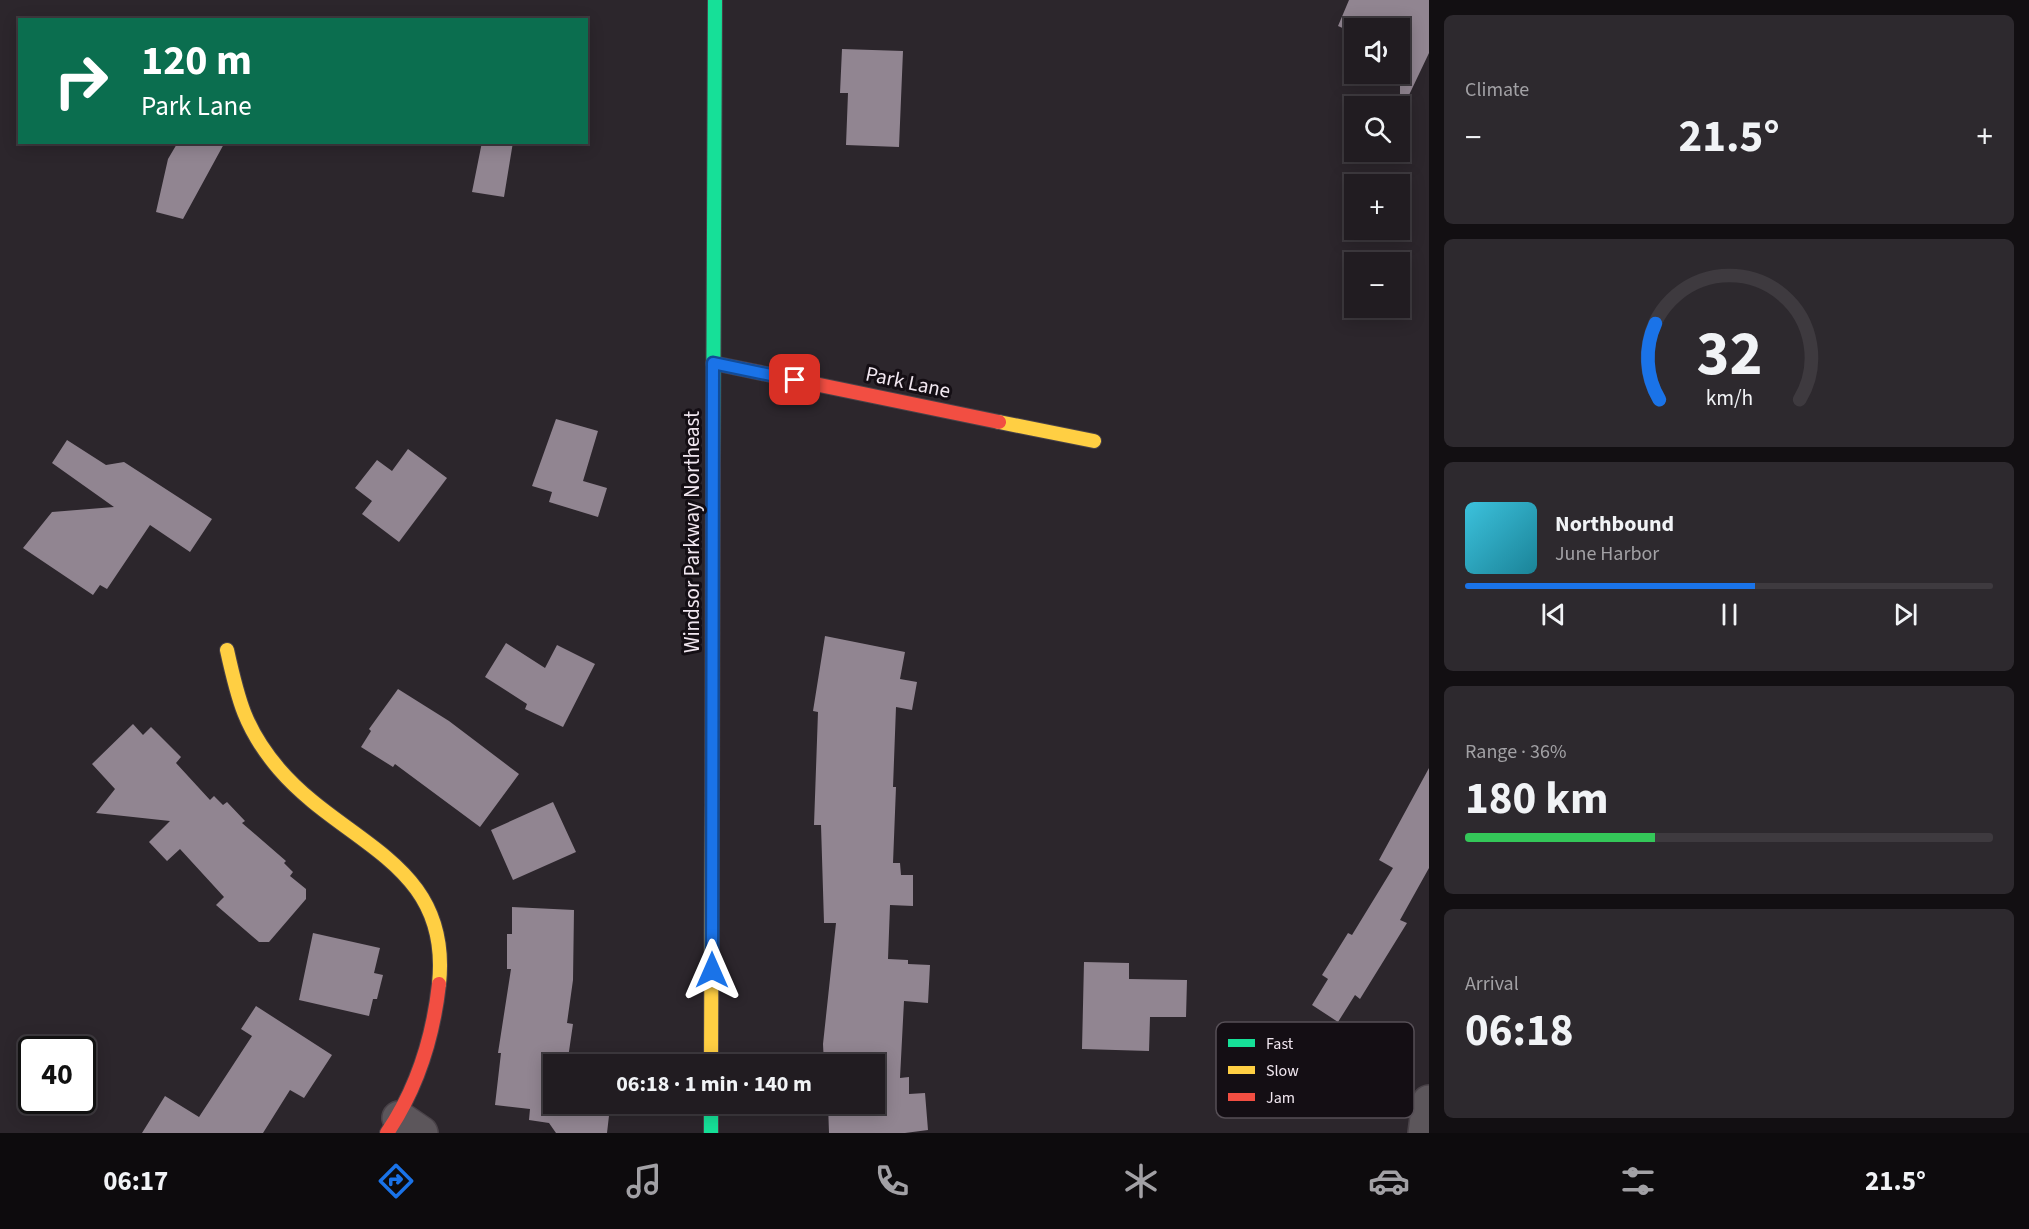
<!DOCTYPE html>
<meta charset="utf-8">
<style>
body{margin:0;font-family:"Source Sans 3",sans-serif;background:#2d292e;color:#f1f3f6;height:100vh;display:flex;flex-direction:column;font-size:22px;white-space:nowrap}
*{box-sizing:border-box;margin:0}
p{font-size:20px;color:#a2a1a5}
.icon{flex:none;width:33px;height:33px;fill:none;stroke:currentColor;stroke-width:2;stroke-linecap:round;stroke-linejoin:round}
.map{position:relative;flex:1;overflow:hidden}
.drawer{display:flex;flex-direction:column;gap:15px;padding:15px;background:#120f12;width:600px}
.drawer>*{flex:none}
.hud{position:absolute;left:18px;top:18px;width:570px;height:126px;border-radius:0px;box-shadow:0 3px 15px #0003,0 0 0 2px #3e3a3f;background:#0b6e4f;color:#fff;overflow:hidden}
.controls{position:absolute;left:1344px;top:18px;display:grid;gap:12px}
.controls a{display:grid;place-items:center;width:66px;height:66px;border-radius:0px;background:#211c21;box-shadow:0 3px 15px #0003,0 0 0 2px #3e3a3f;font-size:30px}
.speed{position:absolute;left:18px;top:1036px;display:flex;gap:12px;font-size:30px;font-weight:700;text-align:center}
.speed>*{display:grid;place-content:center;width:78px;height:78px;border-radius:50%;background:#211c21;box-shadow:0 3px 15px #0003,0 0 0 2px #3e3a3f;line-height:1}
.speed .limit{border:3px solid #111;border-radius:9px;background:#fff;color:#111}
.pin{position:absolute;display:grid;place-items:center;width:51px;height:51px;color:#fff;margin:-26px;border-radius:12px;box-shadow:0 3px 9px #0006}
.me{position:absolute;width:66px;margin:-33px;rotate:0deg;stroke-linejoin:round;filter:drop-shadow(0 0 4px #0008)}
.turn{display:flex;align-items:center;gap:21px;height:126px;padding:0 24px;font-size:27px}
.turn .icon{width:78px;height:78px;stroke-width:2.5}
.turn b{display:block;font-size:42px;line-height:51px}
.big{font-size:45px;font-weight:700;line-height:1.1}
.drawer .tile{flex:1;display:flex;flex-direction:column;justify-content:center;gap:9px;min-width:0;padding:0 21px;border-radius:9px;background:#2d292e}
.drawer .dial{align-items:center;gap:0}
.dial svg{height:156px;overflow:visible;fill:none;stroke:#3e3a3f;stroke-width:7;stroke-linecap:round;text-anchor:middle}
.dial text{fill:#f1f3f6;stroke:none}
.song{display:flex;align-items:center;gap:18px}
.cover{width:72px;height:72px;border-radius:9px;background:linear-gradient(135deg,hsl(190 70% 55%),hsl(190 70% 35%))}
.played{height:6px;border-radius:3px;background:linear-gradient(90deg,#1a73e8 55%,#3e3a3f 55%)}
.keys{display:flex;justify-content:space-around;direction:ltr}
.heat{display:flex;justify-content:space-between;align-items:center;font-size:33px;direction:ltr}
.charge{height:9px;border-radius:4px;background:linear-gradient(90deg,#34c759 36%,#3e3a3f 0)}
.trip{position:absolute;left:543px;top:1054px;width:342px;height:60px;border-radius:0px;background:#211c21;box-shadow:0 3px 15px #0003,0 0 0 2px #3e3a3f;font-weight:700;line-height:60px;text-align:center}
.menu{display:flex;height:96px;justify-content:space-around;align-items:center;background:#0d0b0d;color:#a2a1a5}
.menu .icon{width:42px;height:42px}
.menu .selected{color:#1a73e8}
.menu b{font-size:27px;color:#f1f3f6}
main{display:flex;flex:1;min-height:0}
.map>svg:first-child{display:block}
.building{fill:#918591}
.lines{fill:none;stroke-linecap:round;stroke-linejoin:round}
.street-casing{stroke:#494248;stroke-width:36}
.fast-casing{stroke:#494248;stroke-width:16}
.slow-casing{stroke:#494248;stroke-width:16}
.jam-casing{stroke:#494248;stroke-width:16}
.street{stroke:#5c565b;stroke-width:33}
.fast{stroke:#16e098;stroke-width:14}
.slow{stroke:#ffcf43;stroke-width:14}
.jam{stroke:#f24e42;stroke-width:14}
.route-casing{stroke:#114b97;stroke-width:15}
.route{stroke:#1a73e8;stroke-width:10}
.labels{text-anchor:middle;dominant-baseline:central;stroke-width:6;stroke-linejoin:round;paint-order:stroke}
.street-label{font-size:21px;fill:#f1e7f0;stroke:#140e14}
.key{fill:#140e14;stroke:#564f56;stroke-width:1.5}
.key-label{font-size:16px;fill:#f1e7f0}
</style>
<main>
<div class="map">
<svg width="1429" height="1133" viewBox="0 0 1429 1133">
<rect width="100%" height="100%" fill="#2c262c"/>
<path class="building" d="M 1349,0 L 1429,0 L 1429,53 L 1400,114 L 1400,28 L 1354,28 L 1354,47 L 1343,42 L 1347,30 L 1338,26 Z
M 842,49 L 903,51 L 899,147 L 846,145 L 848,93 L 840,93 Z
M 178,142 L 225,142 L 183,219 L 156,212 L 168,159 Z
M 482,142 L 513,142 L 504,197 L 472,192 Z
M 556,419 L 598,431 L 583,481 L 607,488 L 598,517 L 549,502 L 552,492 L 532,486 Z
M 67,440 L 106,465 L 124,462 L 212,519 L 190,552 L 150,525 L 107,589 L 100,585 L 93,595 L 23,548 L 52,512 L 114,507 L 52,463 Z
M 408,449 L 447,478 L 399,542 L 362,514 L 372,501 L 355,488 L 377,460 L 392,471 Z
M 825,636 L 905,652 L 900,679 L 917,682 L 912,710 L 896,707 L 893,787 L 896,787 L 893,863 L 900,863 L 901,875 L 913,875 L 913,906 L 890,905 L 888,959 L 908,960 L 908,964 L 930,965 L 928,1003 L 904,1001 L 900,1078 L 909,1077 L 909,1094 L 925,1093 L 928,1130 L 905,1133 L 829,1133 L 828,1104 L 874,1104 L 874,1065 L 824,1065 L 823,1044 L 836,923 L 824,923 L 821,825 L 814,825 L 818,712 L 813,711 Z
M 506,643 L 545,668 L 557,645 L 595,664 L 563,727 L 525,709 L 527,704 L 485,677 Z
M 398,689 L 449,721 L 519,774 L 480,827 L 395,764 L 393,767 L 361,747 L 371,731 L 369,729 Z
M 133,724 L 143,735 L 151,727 L 181,757 L 176,763 L 210,800 L 214,796 L 223,805 L 227,802 L 245,821 L 242,823 L 286,861 L 284,863 L 293,872 L 290,876 L 306,889 L 306,899 L 269,942 L 259,942 L 216,905 L 224,897 L 180,849 L 167,861 L 149,842 L 170,821 L 96,813 L 115,789 L 92,764 Z
M 1429,768 L 1429,868 L 1400,920 L 1407,923 L 1360,999 L 1355,995 L 1338,1022 L 1312,1005 L 1328,979 L 1322,975 L 1348,933 L 1352,935 L 1393,868 L 1379,860 Z
M 553,802 L 576,852 L 513,880 L 491,830 Z
M 512,907 L 574,910 L 573,980 L 567,1023 L 573,1024 L 567,1065 L 554,1065 L 554,1104 L 610,1107 L 607,1133 L 556,1133 L 549,1123 L 529,1120 L 530,1109 L 495,1105 L 501,1053 L 498,1053 L 511,969 L 507,969 L 507,934 L 512,934 Z
M 313,933 L 380,948 L 374,973 L 383,975 L 377,999 L 373,999 L 369,1016 L 299,1000 Z
M 1084,962 L 1129,963 L 1129,979 L 1187,980 L 1186,1017 L 1150,1017 L 1149,1051 L 1082,1049 Z
M 256,1006 L 332,1055 L 304,1098 L 290,1090 L 263,1133 L 142,1133 L 165,1096 L 199,1117 L 252,1036 L 241,1029 Z"/>
<g class="lines">
<defs>
<path id="street" d="M 399,1118 L 421,1133
M 1425,1133 L 1429,1102"/>
<path id="fast" d="M 713,466 L 715,0
M 711,1104 L 711,1133"/>
<path id="slow" d="M 999,422 L 1094,441
M 227,650 C 238,700 245,729 279,769 C 344,845 452,862 439,984
M 711,1065 L 712,803"/>
<path id="jam" d="M 713,363 L 999,422
M 712,803 L 713,466
M 387,1133 C 418,1087 433,1038 439,984"/>
</defs>
<use href="#street" class="street-casing"/>
<use href="#fast" class="fast-casing"/>
<use href="#slow" class="slow-casing"/>
<use href="#jam" class="jam-casing"/>
<use href="#street" class="street"/>
<use href="#fast" class="fast"/>
<use href="#slow" class="slow"/>
<use href="#jam" class="jam"/>
</g>
<g class="lines">
<defs>
<path id="route" d="M 712,970 L 713,363 L 795,380"/>
</defs>
<use href="#route" class="route-casing"/>
<use href="#route" class="route"/>
</g>
<g class="labels">
<g class="street-label">
<text transform="translate(908 382) rotate(12)">Park Lane</text>
<text transform="translate(692 532) rotate(-90)">Windsor Parkway Northeast</text>
</g>
</g>
<rect x="1216" y="1022" width="198" height="96" rx="9" class="key"/>
<rect x="1228" y="1039" width="27" height="8" fill="#16e098"/>
<rect x="1228" y="1066" width="27" height="8" fill="#ffcf43"/>
<rect x="1228" y="1093" width="27" height="8" fill="#f24e42"/>
<g class="key-label">
<text x="1266" y="1049">Fast</text>
<text x="1266" y="1076">Slow</text>
<text x="1266" y="1103">Jam</text>
</g>
</svg>
<div class="controls">
<a><svg class="icon" aria-label="sound" viewBox="0 0 24 24"><path d="M4 9h4l5-4v14l-5-4H4zM17 9q2 3 0 6"/></svg></a>
<a><svg class="icon" aria-label="search" viewBox="0 0 24 24"><circle cx="10" cy="10" r="6"/><path d="M15 15l6 6"/></svg></a>
<a>+</a>
<a>−</a>
</div>
<div class="speed"><div class="limit">40</div></div>
<div class="pin" style="left:795px;top:380px;background:#d93025"><svg class="icon" aria-label="arrive" viewBox="0 0 24 24"><path d="M6 21V4h12l-3 4 3 4H6"/></svg></div>
<svg class="me" style="left:712px;top:970px" viewBox="-20 -20 40 40"><path d="M0-17L14 15 0 8-14 15z" fill="#1a73e8" stroke="#fff" stroke-width="4"/></svg>
<div class="trip">06:18 · 1 min · 140 m</div>
<div class="hud">
<div class="turn"><svg class="icon" aria-label="right" viewBox="0 0 24 24"><path d="M7 20v-9h11M14 6l5 5-5 5"/></svg><div><b>120 m</b>Park Lane</div></div>
</div>
</div>
<section class="drawer">
<div class="tile"><p>Climate</p>
<div class="heat"><a>−</a><b class="big">21.5°</b><a>+</a></div>
</div>
<div class="tile dial"><svg viewBox="0 0 100 80">
<path d="M14 69A42 42 0 1 1 86 69"/>
<path d="M14 69A42 42 0 0 1 12 30" stroke="#1a73e8"/>
<text x="50" y="56" font-size="32" font-weight="700">32</text>
<text x="50" y="72" font-size="11">km/h</text>
</svg></div>
<div class="tile">
<div class="song"><i class="cover"></i><div><b>Northbound</b><p>June Harbor</p></div></div>
<div class="played"></div>
<div class="keys"><svg class="icon" aria-label="previous" viewBox="0 0 24 24"><path d="M18 5L8 12l10 7zM5 5v14"/></svg><svg class="icon" aria-label="pause" viewBox="0 0 24 24"><path d="M8 5v14M16 5v14"/></svg><svg class="icon" aria-label="next" viewBox="0 0 24 24"><path d="M6 5l10 7-10 7zM19 5v14"/></svg></div>
</div>
<div class="tile"><p>Range · 36%</p><b class="big">180 km</b><div class="charge"></div></div>
<div class="tile"><p>Arrival</p><b class="big">06:18</b></div>
</section>
</main>
<nav class="menu">
<b>06:17</b>
<svg class="icon selected" aria-label="directions" viewBox="0 0 24 24"><path d="M12 3l9 9-9 9-9-9zM9 14v-3h6M13 9l2 2-2 2"/></svg>
<svg class="icon" aria-label="music" viewBox="0 0 24 24"><path d="M9 18V5l10-2v13"/><circle cx="6" cy="18" r="3"/><circle cx="16" cy="16" r="3"/></svg>
<svg class="icon" aria-label="phone" viewBox="0 0 24 24"><path d="M5 4h4l2 5-3 2q2 4 5 5l2-3 5 2v4C11 20 4 13 5 4z"/></svg>
<svg class="icon" aria-label="climate" viewBox="0 0 24 24"><path d="M12 3v18M4 7l16 10M4 17L20 7"/></svg>
<svg class="icon" aria-label="car" viewBox="0 0 24 24"><path d="M5 17H2v-5l4-1 3-4h7l3 4 3 1v5h-3M9 17h6M6 11h13"/><circle cx="7" cy="17" r="2"/><circle cx="17" cy="17" r="2"/></svg>
<svg class="icon" aria-label="filters" viewBox="0 0 24 24"><path d="M4 7h16M4 17h16"/><circle cx="9" cy="7" r="2"/><circle cx="15" cy="17" r="2"/></svg>
<b>21.5°</b>
</nav>
